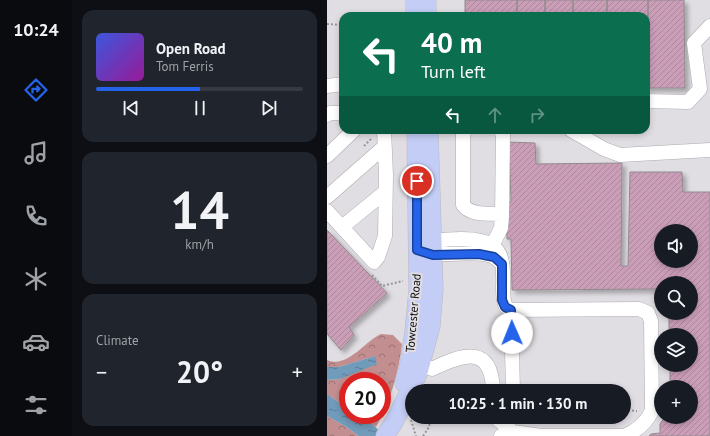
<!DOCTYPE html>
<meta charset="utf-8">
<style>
body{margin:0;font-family:"PT Sans",sans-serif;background:#20242c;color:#f1f3f6;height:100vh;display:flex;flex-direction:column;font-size:15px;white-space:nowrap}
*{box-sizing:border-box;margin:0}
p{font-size:13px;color:#9ea1a6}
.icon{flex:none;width:22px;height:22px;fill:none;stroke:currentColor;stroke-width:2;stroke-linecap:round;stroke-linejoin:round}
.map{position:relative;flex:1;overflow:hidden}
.side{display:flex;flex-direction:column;gap:10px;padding:10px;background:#0d0f14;width:255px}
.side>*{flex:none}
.guide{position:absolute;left:12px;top:12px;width:311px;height:122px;border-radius:12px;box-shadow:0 2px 6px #0003;background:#0b6e4f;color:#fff;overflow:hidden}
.fabs{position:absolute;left:327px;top:224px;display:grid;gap:8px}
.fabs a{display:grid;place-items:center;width:44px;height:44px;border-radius:50%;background:#171b24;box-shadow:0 2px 6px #0003;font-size:20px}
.speed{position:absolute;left:12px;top:372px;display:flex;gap:8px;font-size:20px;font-weight:700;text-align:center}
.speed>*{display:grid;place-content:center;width:52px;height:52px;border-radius:50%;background:#171b24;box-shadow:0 2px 6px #0003;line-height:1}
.speed .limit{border:6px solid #d22;background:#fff;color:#111}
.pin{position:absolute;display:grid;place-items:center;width:34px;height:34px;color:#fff;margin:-17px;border:2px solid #fff;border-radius:50%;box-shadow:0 1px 4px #0007}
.me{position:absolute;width:44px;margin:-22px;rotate:359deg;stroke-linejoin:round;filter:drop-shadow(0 0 3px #0008)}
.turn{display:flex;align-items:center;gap:14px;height:84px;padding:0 16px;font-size:18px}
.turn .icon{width:52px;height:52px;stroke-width:2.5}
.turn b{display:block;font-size:28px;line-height:34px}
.lanes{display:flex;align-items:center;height:38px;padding:0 16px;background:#0003;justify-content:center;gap:20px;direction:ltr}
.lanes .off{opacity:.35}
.big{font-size:30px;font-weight:700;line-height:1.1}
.side .card{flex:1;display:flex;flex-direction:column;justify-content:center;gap:6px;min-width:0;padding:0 14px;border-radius:12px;background:#20242c}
.side .dial{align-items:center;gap:0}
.dial b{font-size:52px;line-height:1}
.song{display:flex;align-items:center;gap:12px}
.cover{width:48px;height:48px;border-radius:6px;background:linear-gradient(135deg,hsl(230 70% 55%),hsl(300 70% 35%))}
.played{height:4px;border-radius:2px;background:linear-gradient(90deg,#2563eb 50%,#363941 50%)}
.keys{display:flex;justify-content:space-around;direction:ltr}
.heat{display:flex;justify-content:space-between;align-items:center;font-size:22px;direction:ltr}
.trip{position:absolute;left:78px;top:384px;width:226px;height:40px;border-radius:20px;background:#171b24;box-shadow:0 2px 6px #0003;font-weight:700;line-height:40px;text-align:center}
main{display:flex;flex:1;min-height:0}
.dock{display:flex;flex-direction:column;width:72px;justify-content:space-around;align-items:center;background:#090b0e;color:#9ea1a6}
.dock .icon{width:28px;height:28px}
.dock .current{color:#2563eb}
.dock b{font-size:18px;color:#f1f3f6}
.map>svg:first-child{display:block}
.forest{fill:url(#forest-crowns)}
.water{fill:url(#water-ripples)}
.building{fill:url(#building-hatch);stroke:#908a8d;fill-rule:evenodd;filter:url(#shadow)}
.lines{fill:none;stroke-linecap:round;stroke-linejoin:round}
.minor-casing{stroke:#adaab0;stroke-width:15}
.major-casing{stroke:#bcbbbc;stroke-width:19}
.path{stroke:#98969a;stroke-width:2;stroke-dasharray:2 2;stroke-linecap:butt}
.minor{stroke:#fff;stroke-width:14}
.major{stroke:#c3cdf5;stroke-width:18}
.route-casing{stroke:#184099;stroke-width:10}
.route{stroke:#2563eb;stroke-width:7}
.labels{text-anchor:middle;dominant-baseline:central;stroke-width:4;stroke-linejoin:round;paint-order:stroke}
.street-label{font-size:12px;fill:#0e0d0f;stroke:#e1dee3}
</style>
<main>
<nav class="dock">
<b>10:24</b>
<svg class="icon current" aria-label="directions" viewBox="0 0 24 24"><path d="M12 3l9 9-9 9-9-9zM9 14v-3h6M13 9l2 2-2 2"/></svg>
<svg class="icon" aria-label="music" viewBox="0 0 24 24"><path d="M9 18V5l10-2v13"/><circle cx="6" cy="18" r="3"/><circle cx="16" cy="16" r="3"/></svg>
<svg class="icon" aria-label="phone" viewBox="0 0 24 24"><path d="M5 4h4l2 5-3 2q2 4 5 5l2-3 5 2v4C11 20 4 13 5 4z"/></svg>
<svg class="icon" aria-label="climate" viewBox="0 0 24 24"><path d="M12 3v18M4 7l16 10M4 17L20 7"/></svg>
<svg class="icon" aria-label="car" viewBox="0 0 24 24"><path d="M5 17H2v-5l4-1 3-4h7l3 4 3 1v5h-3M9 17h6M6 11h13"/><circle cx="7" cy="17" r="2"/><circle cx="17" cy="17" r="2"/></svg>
<svg class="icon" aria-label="filters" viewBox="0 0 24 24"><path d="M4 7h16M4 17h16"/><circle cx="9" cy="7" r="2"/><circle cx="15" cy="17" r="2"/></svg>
</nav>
<section class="side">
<div class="card">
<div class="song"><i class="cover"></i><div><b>Open Road</b><p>Tom Ferris</p></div></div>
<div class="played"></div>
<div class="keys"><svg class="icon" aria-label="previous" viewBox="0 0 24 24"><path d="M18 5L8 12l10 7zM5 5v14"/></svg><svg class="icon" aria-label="pause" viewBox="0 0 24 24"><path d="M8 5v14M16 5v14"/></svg><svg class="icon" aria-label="next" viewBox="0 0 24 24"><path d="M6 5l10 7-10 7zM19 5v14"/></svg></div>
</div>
<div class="card dial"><b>14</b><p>km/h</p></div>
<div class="card"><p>Climate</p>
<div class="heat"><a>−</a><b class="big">20°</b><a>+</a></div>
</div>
</section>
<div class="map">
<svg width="383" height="436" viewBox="0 0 383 436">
<defs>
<pattern id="forest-crowns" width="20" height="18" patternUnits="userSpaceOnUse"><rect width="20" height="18" fill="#c38e8f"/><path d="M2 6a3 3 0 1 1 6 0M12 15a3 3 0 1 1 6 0" fill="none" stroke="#9d7273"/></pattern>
<pattern id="water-ripples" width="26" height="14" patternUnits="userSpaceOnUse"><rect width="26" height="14" fill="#719bba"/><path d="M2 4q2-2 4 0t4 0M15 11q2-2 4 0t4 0" fill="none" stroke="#5b7d96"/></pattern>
<pattern id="building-hatch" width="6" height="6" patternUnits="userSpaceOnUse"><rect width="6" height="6" fill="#cb9eb8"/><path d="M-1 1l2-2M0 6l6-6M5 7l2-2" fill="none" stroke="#ad879d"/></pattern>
<filter id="shadow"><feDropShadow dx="3.5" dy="3.5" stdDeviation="2" flood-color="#0004"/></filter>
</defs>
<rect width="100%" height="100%" fill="#e1dee3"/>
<path class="forest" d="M 54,334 L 66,335 L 75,344 C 72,373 63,401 49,427 L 29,415 L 55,415 L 55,381 L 21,381 L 21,409 L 0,394 L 0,380 L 13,379 L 48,356 L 12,367 L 0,367 L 0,360 C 20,369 38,341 54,334 Z
M 0,416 L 18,426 L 32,436 L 0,436 Z"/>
<path class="water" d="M 48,356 L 50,364 L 13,379 L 0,380 L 0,367 L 12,367 Z
M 0,394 L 21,409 L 21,415 C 36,415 48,426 58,436 L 32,436 L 18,426 L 0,416 Z"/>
<path class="building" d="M 138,0 L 190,0 L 190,16 L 138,16 Z
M 190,0 L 218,0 L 218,16 L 190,16 Z
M 218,0 L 246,0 L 246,16 L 218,16 Z
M 246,0 L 280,0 L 280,16 L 246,16 Z
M 280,0 L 321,0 L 321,88 L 319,88 L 319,16 L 280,16 Z
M 321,0 L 357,0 L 358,88 L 321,88 Z
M 182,142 L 208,143 L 209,164 L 295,163 L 294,266 L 301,266 L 303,172 L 355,172 L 356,192 L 383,192 L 383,436 L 322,436 L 324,434 L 333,433 L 333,424 L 338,417 L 364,417 L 364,387 L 343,387 L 343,365 L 364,365 L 364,335 L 342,335 L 342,313 L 364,313 L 364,283 L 334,283 L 334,289 L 185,290 L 184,239 L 180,239 L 179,202 L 184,202 ZM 334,231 L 364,231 L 364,261 L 334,261 Z
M 0,230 L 60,293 L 22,327 L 27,335 L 14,350 L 0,334 Z"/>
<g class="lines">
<defs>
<path id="minor" d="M 0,86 L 16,84
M 319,101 L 361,102 L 373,89 L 367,43 L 383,26
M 0,115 L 3,113 L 16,113
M 138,130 L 136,134 L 136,205 C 144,216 162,213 175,214
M 244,130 L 277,149 L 293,155 L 383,150
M 0,156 L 27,130
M 0,197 L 57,147
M 0,211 L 47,262 L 51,257 L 58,236 L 59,175 L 57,130
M 15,227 L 58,192
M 165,246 L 174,228 L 175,216 L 176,133 L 173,130
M 100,249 L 107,241 C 122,239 155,236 167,247 C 175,254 176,265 176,273 C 177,285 174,296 179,307 L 184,310 L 312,309 L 321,313 L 324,321 L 325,411 C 319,423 310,431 297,436 L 214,436 L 186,432 L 174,436
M 97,252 C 119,258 143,249 165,256 C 169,258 172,261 175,264
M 184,310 L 186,391
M 94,365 L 105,369 C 136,354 165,344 166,391
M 168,417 L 186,432"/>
<path id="major" d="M 88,0 L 88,16
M 100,0 L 100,16
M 77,383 L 82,364 L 87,331 L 91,290 L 89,130
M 58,436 L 67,422 L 91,374 L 104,326 L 107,289 L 102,130"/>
</defs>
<use href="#minor" class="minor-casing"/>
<use href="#major" class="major-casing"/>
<path class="path" d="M 0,24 L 16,25
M 37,146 L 44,139
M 45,275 L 55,286 L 76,281
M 297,410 L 310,411
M 84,420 L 89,436
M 96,436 L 102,427 L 104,417"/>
<use href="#minor" class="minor"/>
<use href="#major" class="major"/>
</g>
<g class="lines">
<defs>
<path id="route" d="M 90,181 L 90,250 L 106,255 L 152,254 L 167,257 L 175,264 L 175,300 L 178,307 L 184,310 L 185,333"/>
</defs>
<use href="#route" class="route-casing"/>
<use href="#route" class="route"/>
</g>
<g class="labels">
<g class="street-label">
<text transform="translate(86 313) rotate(-85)">Towcester Road</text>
</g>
</g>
</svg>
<div class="fabs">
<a><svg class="icon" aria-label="sound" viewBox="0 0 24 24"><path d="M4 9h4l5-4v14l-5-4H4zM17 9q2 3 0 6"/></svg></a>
<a><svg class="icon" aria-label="search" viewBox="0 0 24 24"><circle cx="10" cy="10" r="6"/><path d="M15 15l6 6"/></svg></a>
<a><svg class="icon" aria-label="layers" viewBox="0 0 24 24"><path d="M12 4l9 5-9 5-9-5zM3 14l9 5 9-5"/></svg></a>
<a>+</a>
</div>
<div class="speed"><div class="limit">20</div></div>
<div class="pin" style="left:90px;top:181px;background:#d93025"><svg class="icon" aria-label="arrive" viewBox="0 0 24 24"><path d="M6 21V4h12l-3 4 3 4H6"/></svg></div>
<svg class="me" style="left:185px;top:333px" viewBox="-20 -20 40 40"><circle r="19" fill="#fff"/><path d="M0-13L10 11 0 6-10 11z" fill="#2563eb"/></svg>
<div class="trip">10:25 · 1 min · 130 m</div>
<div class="guide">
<div class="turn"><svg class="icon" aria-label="left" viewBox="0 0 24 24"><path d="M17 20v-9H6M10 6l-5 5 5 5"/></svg><div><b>40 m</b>Turn left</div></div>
<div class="lanes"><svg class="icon" aria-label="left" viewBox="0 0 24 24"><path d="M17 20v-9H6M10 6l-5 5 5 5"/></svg><svg class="icon off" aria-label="ahead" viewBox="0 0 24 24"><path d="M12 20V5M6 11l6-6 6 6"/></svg><svg class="icon off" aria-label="right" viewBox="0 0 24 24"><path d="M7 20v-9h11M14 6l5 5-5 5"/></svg></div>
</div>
</div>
</main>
